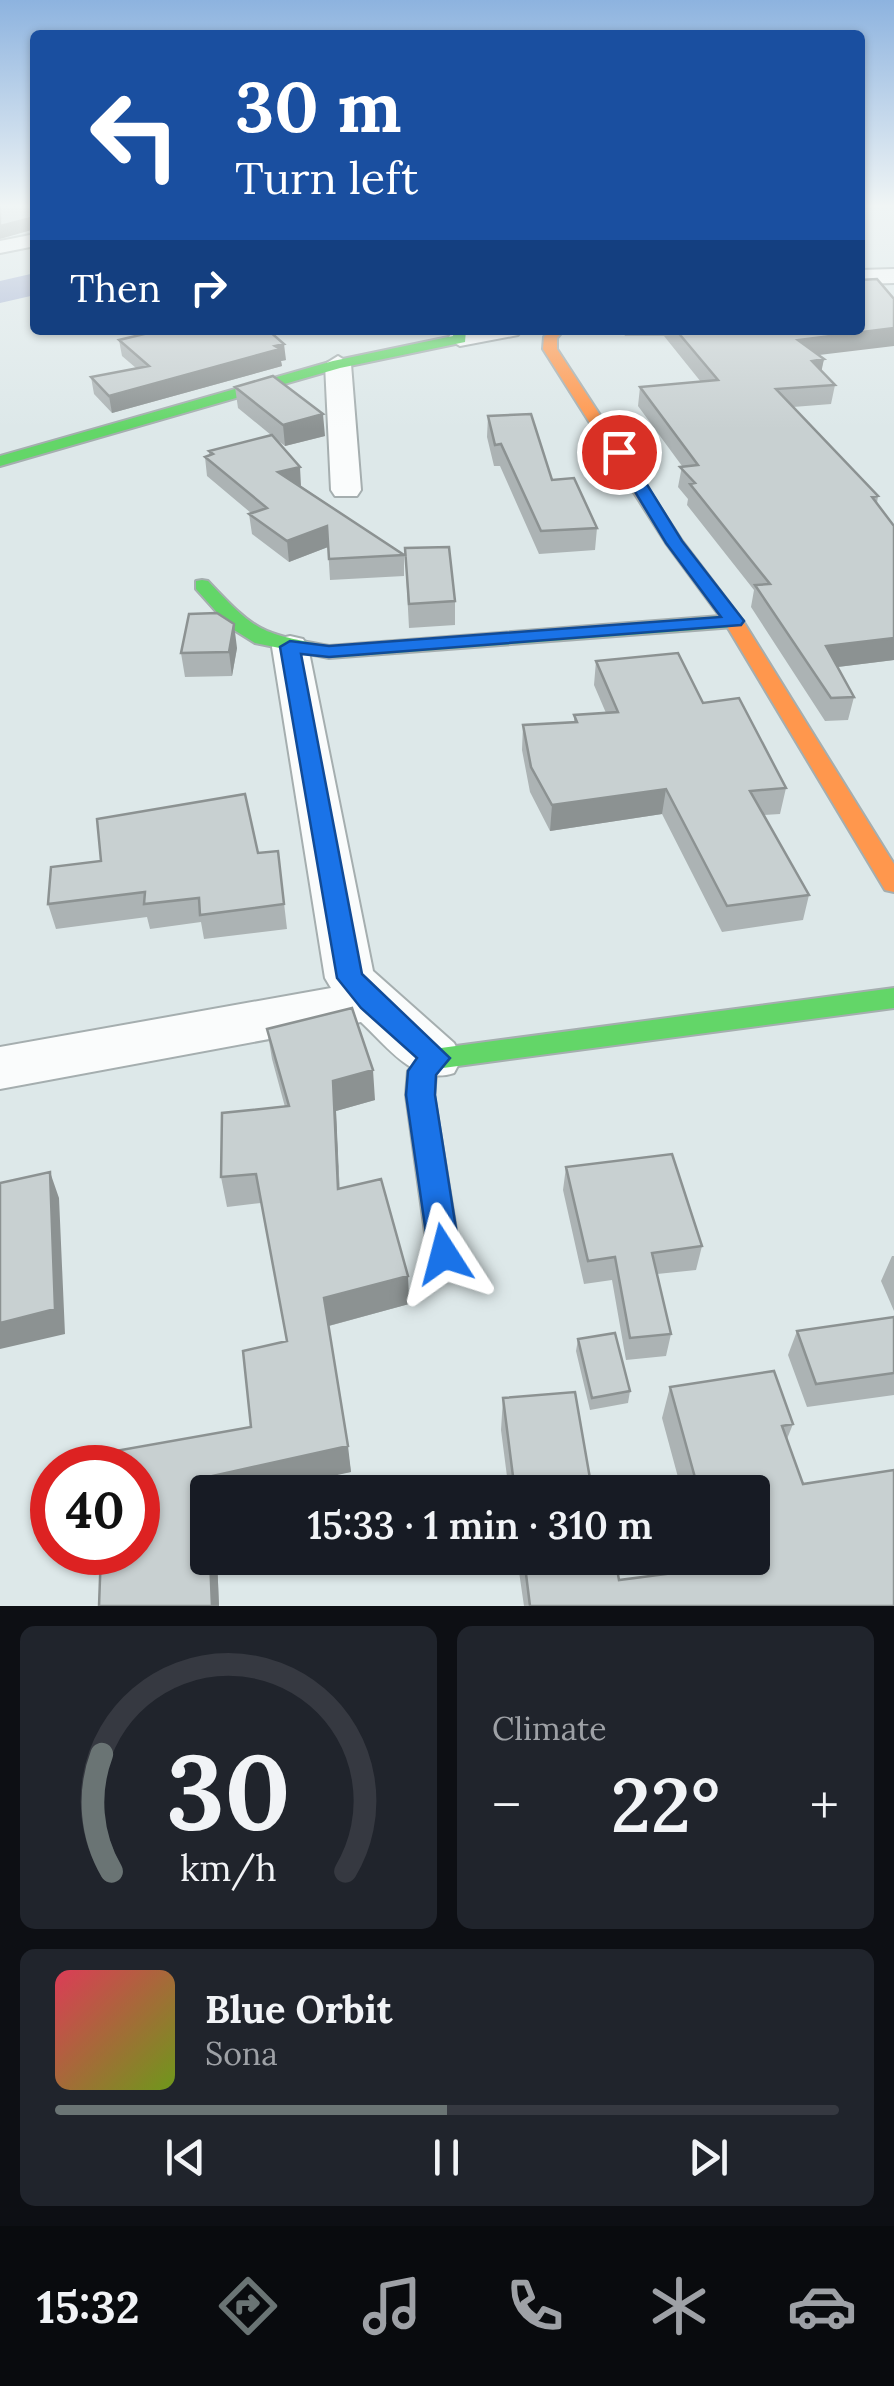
<!DOCTYPE html>
<meta charset="utf-8">
<style>
body{margin:0;font-family:Lora,serif;background:#20242c;color:#f1f3f6;height:100vh;display:flex;flex-direction:column;font-size:38px;white-space:nowrap}
*{box-sizing:border-box;margin:0}
p{font-size:32px;color:#9ea1a6}
.icon{flex:none;width:55px;height:55px;fill:none;stroke:currentColor;stroke-width:2;stroke-linecap:round;stroke-linejoin:round}
.map{position:relative;height:1606px;overflow:hidden}
.panel{display:flex;flex-direction:column;gap:20px;padding:20px;background:#0d0f14;flex:1}
.panel>*{flex:none}
.guide{position:absolute;left:30px;top:30px;width:835px;height:305px;border-radius:10px;box-shadow:0 2px 8px #0004;background:#1a4fa0;color:#fff;overflow:hidden}
.speed{position:absolute;left:30px;top:1445px;display:flex;gap:20px;font-size:50px;font-weight:700;text-align:center}
.speed>*{display:grid;place-content:center;width:130px;height:130px;border-radius:50%;background:#171b24;box-shadow:0 2px 8px #0004;line-height:1}
.speed .limit{border:15px solid #d22;background:#fff;color:#111}
.pin{position:absolute;display:grid;place-items:center;width:85px;height:85px;color:#fff;margin:-42px;border:5px solid #fff;border-radius:50%;box-shadow:0 2px 10px #0007}
.me{position:absolute;width:110px;margin:-55px;rotate:351deg;stroke-linejoin:round;filter:drop-shadow(0 0 8px #0008)}
.turn{display:flex;align-items:center;gap:35px;height:210px;padding:0 40px;font-size:45px}
.turn .icon{width:130px;height:130px;stroke-width:2.5}
.turn b{display:block;font-size:70px;line-height:85px}
.then{display:flex;align-items:center;height:95px;padding:0 40px;background:#0003;gap:20px;font-size:38px}
.big{font-size:75px;font-weight:600;line-height:1.1}
.panel .tile{flex:1;display:flex;flex-direction:column;justify-content:center;gap:15px;min-width:0;padding:0 35px;border-radius:15px;background:#20242c}
.panel .dial{align-items:center;gap:0}
.dial svg{height:260px;overflow:visible;fill:none;stroke:#363941;stroke-width:7;stroke-linecap:round;text-anchor:middle}
.dial text{fill:#f1f3f6;stroke:none}
.song{display:flex;align-items:center;gap:30px}
.cover{width:120px;height:120px;border-radius:15px;background:linear-gradient(135deg,hsl(350 70% 55%),hsl(80 70% 35%))}
.played{height:10px;border-radius:5px;background:linear-gradient(90deg,#6a7474 50%,#363941 50%)}
.keys{display:flex;justify-content:space-around;direction:ltr}
.heat{display:flex;justify-content:space-between;align-items:center;font-size:55px;direction:ltr}
.panel .tiles{flex:1;display:grid;gap:20px;grid-template-columns:1fr 1fr}
.tile:last-child{grid-column:span 2}
.trip{position:absolute;left:190px;top:1475px;width:580px;height:100px;border-radius:10px;background:#171b24;box-shadow:0 2px 8px #0004;font-weight:600;line-height:100px;text-align:center}
.tab-bar{display:flex;height:160px;justify-content:space-around;align-items:center;background:#090b0e;color:#9ea1a6}
.tab-bar .icon{width:70px;height:70px}
.tab-bar .current{color:#6a7474}
.tab-bar b{font-size:45px;color:#f1f3f6}
.map>svg:first-child{display:block}
.lines{fill:none;stroke-linecap:round;stroke-linejoin:round}
.river{fill:#a4b1d2;fill-rule:evenodd}
.street-casing{stroke:#a5aeaf;stroke-width:4}
.fast-casing{stroke:#a5aeaf;stroke-width:4}
.slow-casing{stroke:#a5aeaf;stroke-width:4}
.street{fill:#fafcfc;fill-rule:evenodd}
.fast{fill:#63d668;fill-rule:evenodd}
.slow{fill:#ff974d;fill-rule:evenodd}
.wall{fill:#acb3b4}
.shaded-wall{fill:#8c9292}
.building{fill:#c8d0d1;stroke:#8c9292;stroke-width:2.5}
.route{fill:#1a73e8;stroke:#114b97;stroke-width:2.5}
</style>
<div class="map">
<svg width="894" height="1606" viewBox="0 0 894 1606">
<rect width="100%" height="100%" fill="#dde8e9"/>
<g class="lines">
<path class="river" d="M 35,273 L 35,295 L 0,303 L 0,281 Z"/>
<defs>
<path id="street" d="M 35,234 L 35,246 L 0,253 L 0,241 Z
M 894,269 L 894,283 L 860,284 L 860,270 Z
M 521,330 L 518,335 L 460,346 L 448,339 L 451,334 Z
M 338,356 L 351,364 L 361,490 L 357,496 L 335,496 L 331,490 L 325,364 Z
M 290,636 L 303,639 L 308,647 L 373,971 L 454,1043 L 462,1058 L 454,1073 C 415,1086 388,1047 361,1022 L 0,1089 L 0,1047 L 331,988 L 325,978 L 272,647 L 277,639 Z"/>
<path id="fast" d="M 454,330 L 466,330 L 465,342 L 340,368 L 0,466 L 0,456 L 333,361 L 453,336 Z
M 202,580 L 208,581 C 257,633 260,633 329,646 L 734,615 L 743,621 L 734,627 L 329,658 L 255,643 L 231,628 L 196,589 L 196,581 Z
M 894,988 L 894,1008 L 443,1068 L 436,1075 L 434,1095 L 460,1254 L 455,1264 L 444,1269 L 433,1264 L 428,1254 L 406,1095 L 408,1071 L 426,1050 Z"/>
<path id="slow" d="M 551,330 L 564,330 L 557,338 L 557,349 L 682,541 L 743,621 L 894,864 L 894,892 L 885,890 L 725,623 L 666,543 L 543,349 L 544,337 Z"/>
</defs>
<use href="#street" class="street-casing"/>
<use href="#fast" class="fast-casing"/>
<use href="#slow" class="slow-casing"/>
<use href="#street" class="street"/>
<use href="#fast" class="fast"/>
<use href="#slow" class="slow"/>
</g>
<path class="wall" d="M 622,330 L 860,330 L 818,355 L 824,359 L 821,370 L 835,385 L 831,404 L 793,407 L 878,496 L 877,503 L 894,526 L 894,660 L 838,667 L 854,697 L 848,720 L 825,721 L 751,607 L 754,590 L 687,505 L 688,499 L 678,487 L 682,466 L 638,406 L 640,387 L 701,382 L 664,336 L 625,336 Z
M 119,340 L 286,360 L 281,361 L 282,366 L 112,413 L 94,394 L 91,377 L 136,368 L 122,356 Z
M 235,387 L 325,436 L 285,446 L 273,437 L 301,486 L 404,555 L 404,576 L 330,580 L 328,547 L 289,562 L 252,534 L 249,514 L 251,513 L 207,476 L 205,457 L 209,455 L 209,451 L 271,435 L 238,408 Z
M 488,416 L 597,528 L 595,550 L 539,554 L 500,466 L 494,466 L 487,437 Z
M 406,571 L 455,601 L 455,625 L 409,628 Z
M 237,648 L 232,676 L 185,677 L 181,653 Z
M 596,661 L 703,703 L 786,788 L 780,814 L 764,815 L 809,895 L 803,920 L 722,932 L 662,814 L 550,831 L 530,792 L 522,750 L 523,725 L 574,722 L 574,715 L 606,713 L 594,685 Z
M 278,851 L 287,929 L 204,939 L 201,922 L 150,929 L 147,917 L 56,929 L 48,904 L 258,853 Z
M 267,1029 L 375,1100 L 336,1111 L 339,1189 L 408,1276 L 409,1304 L 329,1326 L 351,1472 L 208,1492 L 208,1558 L 217,1558 L 219,1606 L 99,1606 L 251,1427 L 287,1341 L 261,1203 L 227,1207 L 221,1177 L 285,1107 L 272,1059 Z
M 566,1167 L 702,1246 L 696,1270 L 657,1274 L 671,1334 L 666,1356 L 626,1360 L 612,1280 L 584,1284 L 563,1190 Z
M 892,1256 L 894,1256 L 894,1311 L 881,1281 Z
M 894,1317 L 894,1395 L 807,1407 L 788,1355 L 797,1331 Z
M 578,1339 L 630,1391 L 628,1403 L 590,1410 L 576,1351 Z
M 670,1387 L 793,1424 L 787,1439 L 803,1484 L 894,1606 L 524,1606 L 517,1558 L 615,1558 L 619,1580 L 702,1569 L 699,1558 L 752,1558 L 752,1492 L 682,1492 L 662,1418 Z
M 503,1398 L 592,1490 L 604,1492 L 509,1492 L 501,1430 Z"/>
<path class="shaded-wall" d="M 35,217 L 35,229 L 0,239 L 0,226 Z
M 894,328 L 894,346 L 794,358 L 798,340 Z
M 284,344 L 286,360 L 281,361 L 282,366 L 112,413 L 109,396 Z
M 824,359 L 820,378 L 812,361 Z
M 323,414 L 325,436 L 285,446 L 283,425 Z
M 300,467 L 301,486 L 278,472 Z
M 327,526 L 328,547 L 289,562 L 287,541 Z
M 234,624 L 237,648 L 232,676 L 229,652 Z
M 894,638 L 894,660 L 821,669 L 826,646 Z
M 666,789 L 662,814 L 550,831 L 552,805 Z
M 373,1070 L 375,1100 L 336,1111 L 341,1218 L 333,1081 Z
M 50,1172 L 59,1198 L 65,1334 L 0,1349 L 0,1323 Z
M 408,1276 L 409,1304 L 328,1326 L 324,1298 Z
M 348,1446 L 351,1472 L 260,1492 L 208,1492 L 208,1477 Z
M 210,1558 L 217,1558 L 219,1606 L 212,1606 Z"/>
<path class="building" d="M 0,204 L 35,204 L 35,217 L 0,226 Z
M 877,279 L 894,299 L 894,328 L 798,340 L 824,359 L 812,361 L 835,385 L 776,389 L 878,496 L 872,497 L 894,526 L 894,638 L 826,646 L 854,697 L 831,698 L 755,585 L 770,584 L 690,484 L 695,483 L 680,467 L 698,465 L 640,387 L 718,380 L 676,330 L 860,330 L 860,280 Z
M 161,330 L 268,330 L 284,344 L 275,346 L 280,349 L 109,396 L 91,377 L 149,366 L 119,340 Z
M 273,376 L 323,414 L 283,425 L 235,387 Z
M 531,414 L 552,480 L 574,478 L 597,528 L 541,531 L 501,444 L 495,445 L 488,416 Z
M 272,435 L 300,467 L 278,472 L 404,555 L 329,559 L 327,526 L 287,541 L 249,514 L 267,508 L 205,457 L 213,454 L 209,451 Z
M 449,547 L 455,601 L 409,604 L 405,548 Z
M 217,613 L 234,624 L 229,652 L 181,653 L 189,614 Z
M 678,653 L 703,703 L 739,698 L 786,788 L 750,791 L 809,895 L 727,906 L 666,789 L 552,805 L 531,767 L 523,725 L 577,722 L 574,715 L 618,712 L 596,661 Z
M 245,794 L 258,853 L 278,851 L 284,904 L 200,915 L 199,898 L 144,904 L 145,892 L 48,904 L 51,867 L 101,861 L 97,819 Z
M 352,1008 L 373,1070 L 333,1081 L 338,1189 L 381,1179 L 408,1276 L 324,1298 L 348,1446 L 208,1477 L 208,1558 L 210,1558 L 212,1606 L 99,1606 L 101,1552 L 138,1552 L 138,1468 L 103,1468 L 104,1453 L 251,1427 L 243,1351 L 287,1341 L 256,1174 L 221,1177 L 222,1113 L 289,1106 L 267,1029 Z
M 672,1154 L 702,1246 L 652,1253 L 671,1334 L 630,1338 L 615,1257 L 588,1261 L 566,1167 Z
M 50,1172 L 55,1309 L 0,1323 L 0,1183 Z
M 894,1317 L 894,1373 L 816,1384 L 797,1331 Z
M 615,1333 L 630,1391 L 592,1398 L 578,1339 Z
M 774,1371 L 793,1424 L 782,1426 L 803,1484 L 894,1470 L 894,1606 L 530,1606 L 524,1558 L 615,1558 L 619,1580 L 720,1567 L 717,1558 L 752,1558 L 752,1492 L 699,1492 L 670,1387 Z
M 575,1392 L 592,1490 L 604,1488 L 604,1492 L 515,1492 L 503,1398 Z"/>
<linearGradient id="sky" x2="0" y2="1"><stop stop-color="#8db3df"/><stop offset="0.48" stop-color="#f0f5f5"/><stop offset="1" stop-color="#f0f5f5" stop-opacity="0"/></linearGradient>
<rect width="894" height="429" fill="url(#sky)"/>
<path class="route" d="M 613,449 L 625,449 L 682,541 L 744,621 L 741,625 L 329,657 L 301,654 L 362,974 L 450,1058 L 436,1075 L 435,1095 L 460,1254 L 456,1265 L 444,1269 L 433,1265 L 429,1254 L 406,1095 L 408,1071 L 417,1058 L 361,1008 L 337,978 L 280,647 L 290,641 L 329,646 L 721,617 L 666,543 L 611,452 Z"/>
</svg>
<div class="speed"><div class="limit">40</div></div>
<div class="pin" style="left:619px;top:452px;background:#d93025"><svg class="icon" aria-label="arrive" viewBox="0 0 24 24"><path d="M6 21V4h12l-3 4 3 4H6"/></svg></div>
<svg class="me" style="left:444px;top:1254px" viewBox="-20 -20 40 40"><path d="M0-17L14 15 0 8-14 15z" fill="#1a73e8" stroke="#fff" stroke-width="4"/></svg>
<div class="trip">15:33 · 1 min · 310 m</div>
<div class="guide">
<div class="turn"><svg class="icon" aria-label="left" viewBox="0 0 24 24"><path d="M17 20v-9H6M10 6l-5 5 5 5"/></svg><div><b>30 m</b>Turn left</div></div>
<div class="then">Then<svg class="icon" aria-label="right" viewBox="0 0 24 24"><path d="M7 20v-9h11M14 6l5 5-5 5"/></svg></div>
</div>
</div>
<section class="panel">
<div class="tiles">
<div class="tile dial"><svg viewBox="0 0 100 80">
<path d="M14 69A42 42 0 1 1 86 69"/>
<path d="M14 69A42 42 0 0 1 11 33" stroke="#6a7474"/>
<text x="50" y="56" font-size="32" font-weight="700">30</text>
<text x="50" y="72" font-size="11">km/h</text>
</svg></div>
<div class="tile"><p>Climate</p>
<div class="heat"><a>−</a><b class="big">22°</b><a>+</a></div>
</div>
<div class="tile">
<div class="song"><i class="cover"></i><div><b>Blue Orbit</b><p>Sona</p></div></div>
<div class="played"></div>
<div class="keys"><svg class="icon" aria-label="previous" viewBox="0 0 24 24"><path d="M18 5L8 12l10 7zM5 5v14"/></svg><svg class="icon" aria-label="pause" viewBox="0 0 24 24"><path d="M8 5v14M16 5v14"/></svg><svg class="icon" aria-label="next" viewBox="0 0 24 24"><path d="M6 5l10 7-10 7zM19 5v14"/></svg></div>
</div>
</div>
</section>
<nav class="tab-bar">
<b>15:32</b>
<svg class="icon current" aria-label="directions" viewBox="0 0 24 24"><path d="M12 3l9 9-9 9-9-9zM9 14v-3h6M13 9l2 2-2 2"/></svg>
<svg class="icon" aria-label="music" viewBox="0 0 24 24"><path d="M9 18V5l10-2v13"/><circle cx="6" cy="18" r="3"/><circle cx="16" cy="16" r="3"/></svg>
<svg class="icon" aria-label="phone" viewBox="0 0 24 24"><path d="M5 4h4l2 5-3 2q2 4 5 5l2-3 5 2v4C11 20 4 13 5 4z"/></svg>
<svg class="icon" aria-label="climate" viewBox="0 0 24 24"><path d="M12 3v18M4 7l16 10M4 17L20 7"/></svg>
<svg class="icon" aria-label="car" viewBox="0 0 24 24"><path d="M5 17H2v-5l4-1 3-4h7l3 4 3 1v5h-3M9 17h6M6 11h13"/><circle cx="7" cy="17" r="2"/><circle cx="17" cy="17" r="2"/></svg>
</nav>
